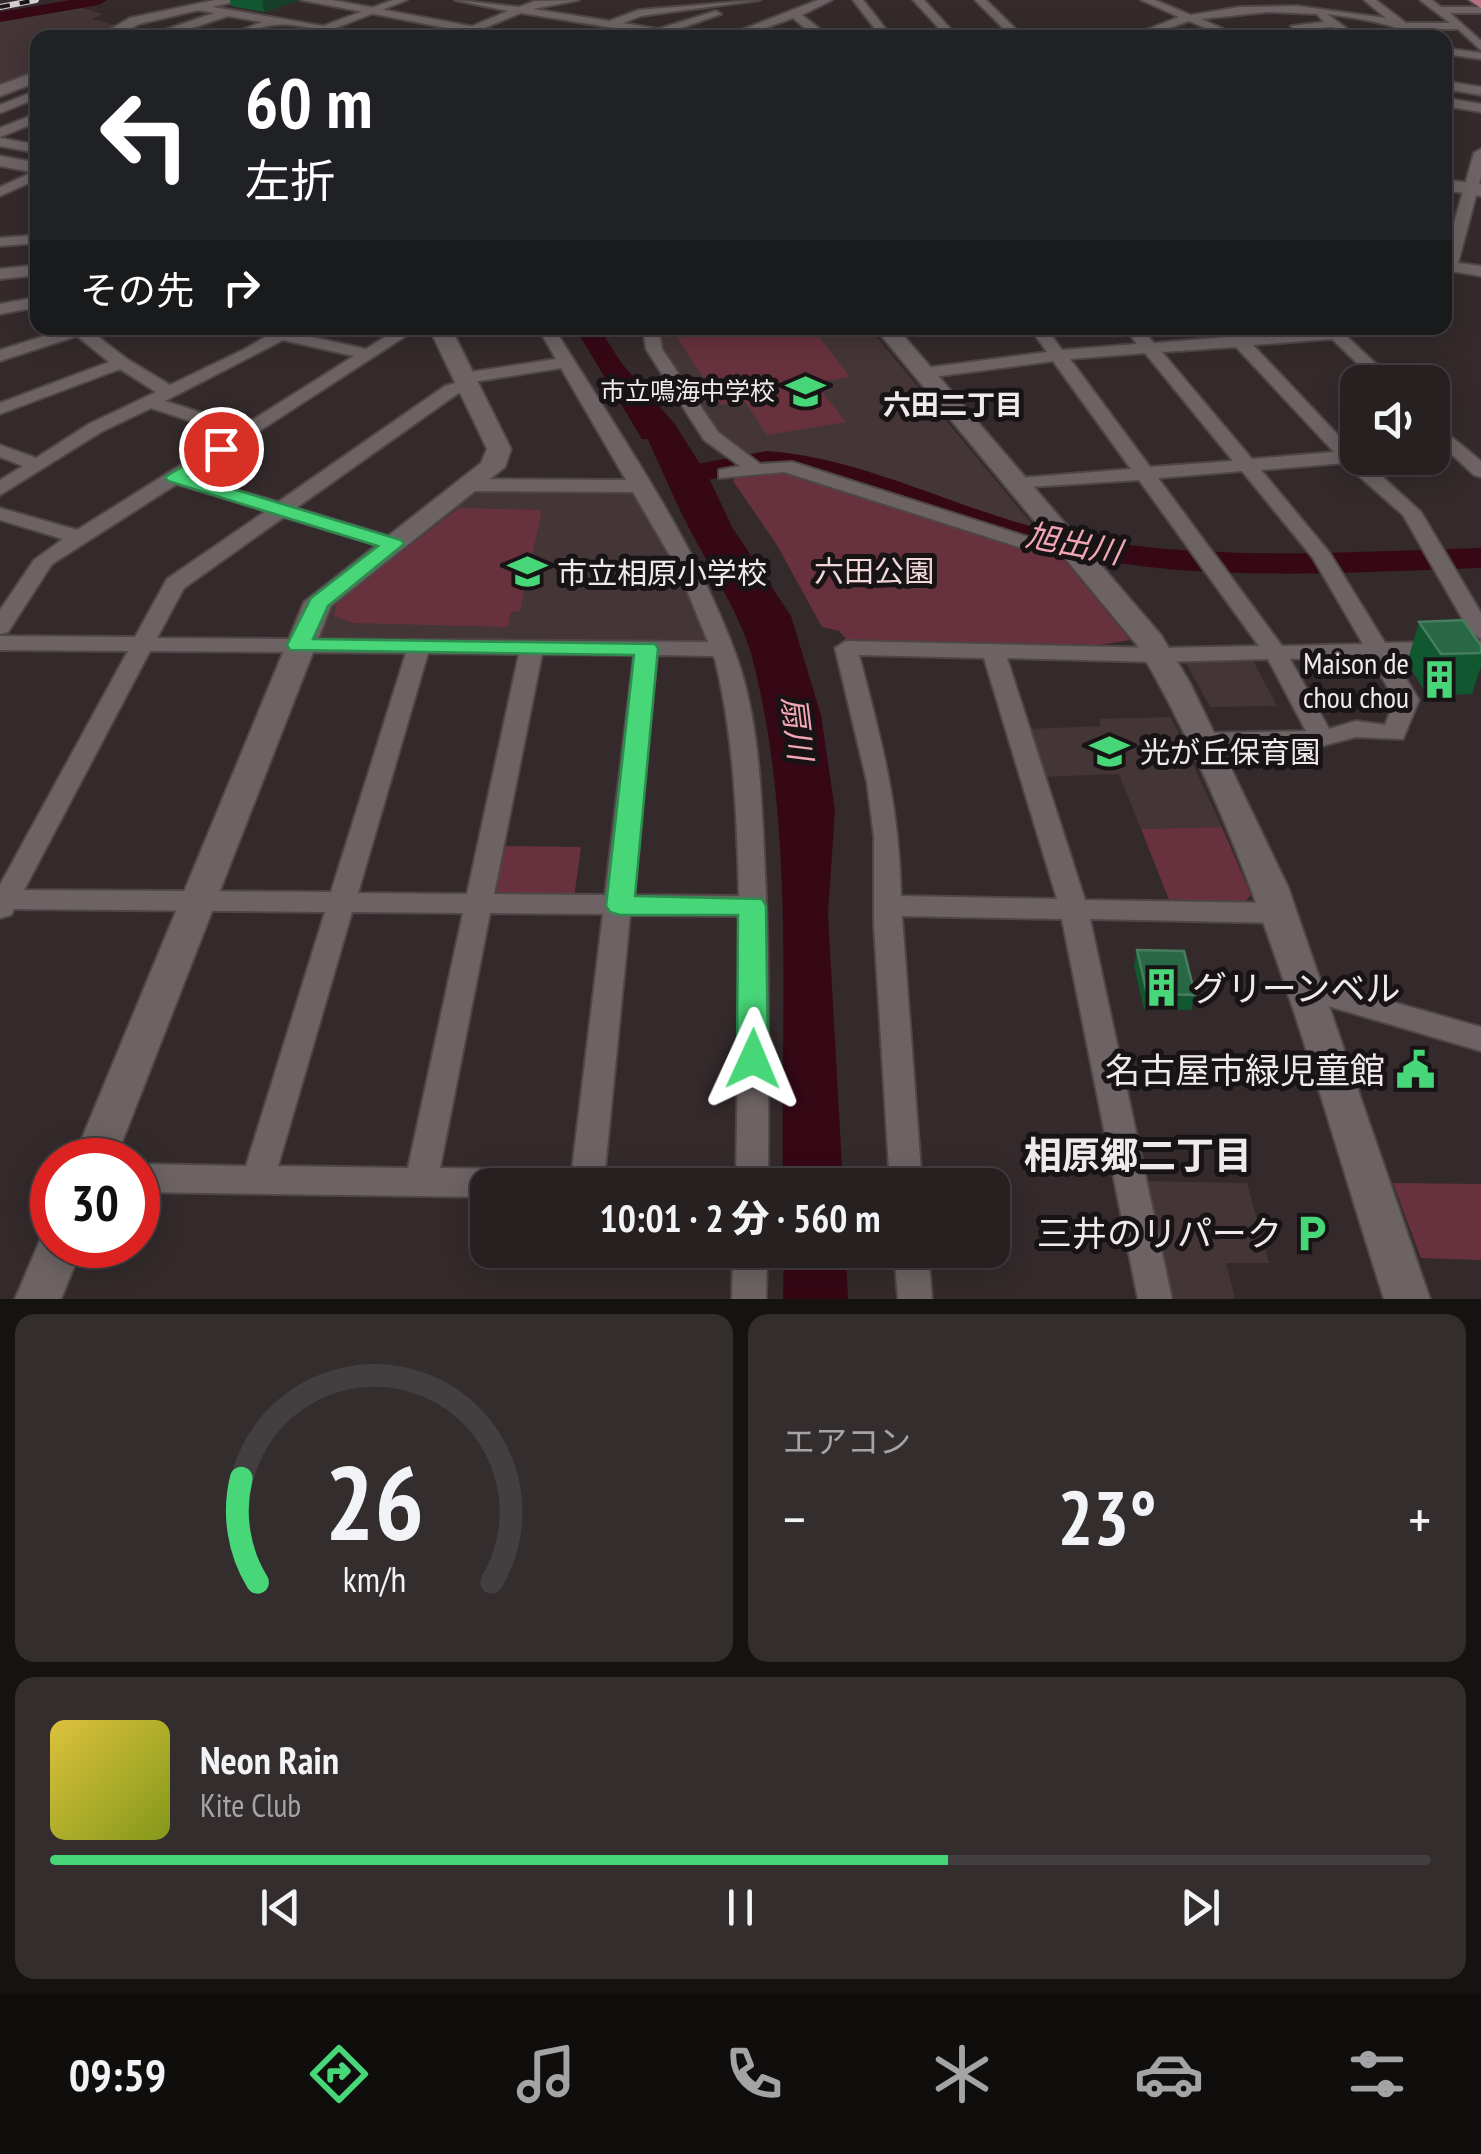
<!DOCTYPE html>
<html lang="ja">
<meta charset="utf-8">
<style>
body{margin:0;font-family:"PT Sans Narrow","Noto Sans JP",sans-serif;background:#332d2e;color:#f1f3f6;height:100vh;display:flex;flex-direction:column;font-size:38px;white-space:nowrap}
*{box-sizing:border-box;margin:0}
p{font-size:32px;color:#a4a3a5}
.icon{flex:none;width:55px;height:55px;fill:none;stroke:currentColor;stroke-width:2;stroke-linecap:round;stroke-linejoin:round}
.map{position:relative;height:1299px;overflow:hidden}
.drawer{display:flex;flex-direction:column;gap:15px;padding:15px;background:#151212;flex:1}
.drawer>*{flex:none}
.top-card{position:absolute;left:30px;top:30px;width:1422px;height:305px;border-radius:20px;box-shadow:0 5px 25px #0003,0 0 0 2px #433e3f;background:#202124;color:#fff;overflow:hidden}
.fabs{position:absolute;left:1340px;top:365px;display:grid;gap:20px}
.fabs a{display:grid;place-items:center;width:110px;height:110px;border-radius:20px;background:#272021;box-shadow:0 5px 25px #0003,0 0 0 2px #433e3f;font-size:50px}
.speed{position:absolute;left:30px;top:1138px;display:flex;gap:20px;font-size:50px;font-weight:700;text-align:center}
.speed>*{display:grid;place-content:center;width:130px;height:130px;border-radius:50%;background:#272021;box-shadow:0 5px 25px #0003,0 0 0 2px #433e3f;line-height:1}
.speed .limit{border:15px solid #d22;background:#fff;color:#111}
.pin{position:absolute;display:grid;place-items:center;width:85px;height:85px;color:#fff;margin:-42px;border:5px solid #fff;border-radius:50%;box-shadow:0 2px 10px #0007}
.me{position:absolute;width:110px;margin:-55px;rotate:1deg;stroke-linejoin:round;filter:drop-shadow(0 0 8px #0008)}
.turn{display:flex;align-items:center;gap:35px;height:210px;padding:0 50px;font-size:45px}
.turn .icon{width:130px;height:130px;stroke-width:2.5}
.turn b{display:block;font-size:70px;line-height:85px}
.then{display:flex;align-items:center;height:95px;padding:0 50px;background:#0003;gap:20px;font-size:38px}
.big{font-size:75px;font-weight:800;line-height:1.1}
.drawer .widget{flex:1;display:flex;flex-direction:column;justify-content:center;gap:15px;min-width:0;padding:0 35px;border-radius:20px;background:#332d2e}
.drawer .dial{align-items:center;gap:0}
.dial svg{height:260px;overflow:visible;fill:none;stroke:#433e3f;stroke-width:7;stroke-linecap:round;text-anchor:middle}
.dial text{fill:#f1f3f6;stroke:none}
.song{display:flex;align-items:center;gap:30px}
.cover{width:120px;height:120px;border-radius:15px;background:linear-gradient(135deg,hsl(50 70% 55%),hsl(70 70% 35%))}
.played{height:10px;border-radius:5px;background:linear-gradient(90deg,#47d779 65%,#433e3f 65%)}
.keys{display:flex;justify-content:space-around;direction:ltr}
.heat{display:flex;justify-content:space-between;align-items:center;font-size:55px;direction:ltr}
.drawer .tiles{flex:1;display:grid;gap:15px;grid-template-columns:1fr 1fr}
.widget:last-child{grid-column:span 2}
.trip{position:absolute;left:470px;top:1168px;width:540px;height:100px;border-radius:20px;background:#272021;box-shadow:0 5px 25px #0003,0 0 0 2px #433e3f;font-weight:800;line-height:100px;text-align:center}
.tab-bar{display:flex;height:160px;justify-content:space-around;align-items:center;background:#100d0d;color:#a4a3a5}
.tab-bar .icon{width:70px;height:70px}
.tab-bar .active{color:#47d779}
.tab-bar b{font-size:45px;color:#f1f3f6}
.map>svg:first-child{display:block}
.built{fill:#443537}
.green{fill:#67323e}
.water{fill:#360816}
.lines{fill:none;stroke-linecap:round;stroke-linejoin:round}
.river{fill:#360816;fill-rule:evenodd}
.street-casing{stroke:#4e4647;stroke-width:4}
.secondary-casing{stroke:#4e4647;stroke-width:4}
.primary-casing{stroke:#4e4647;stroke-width:4}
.street{fill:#6d6364;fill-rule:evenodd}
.secondary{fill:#6d6364;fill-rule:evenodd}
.primary{fill:#b77180;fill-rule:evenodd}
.rail-casing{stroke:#d5ced0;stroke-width:6}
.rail{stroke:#181415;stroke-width:4;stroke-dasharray:10;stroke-linecap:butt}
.wall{fill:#115830}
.shaded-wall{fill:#153f26}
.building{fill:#296844;stroke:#487c5e;stroke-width:2.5}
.route{fill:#47d779;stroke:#2e8c4f;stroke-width:2.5}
.labels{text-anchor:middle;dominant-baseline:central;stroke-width:10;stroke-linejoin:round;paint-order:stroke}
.far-poi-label{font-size:25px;fill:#efe9ea;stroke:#181415;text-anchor:end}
.far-neighbourhood-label{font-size:28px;font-weight:bold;fill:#efe9ea;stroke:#181415}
.park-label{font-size:30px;fill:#f1d6da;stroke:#181415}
.poi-label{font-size:30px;fill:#efe9ea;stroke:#181415;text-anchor:start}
.water-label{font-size:32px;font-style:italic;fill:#f3a6b4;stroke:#181415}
.near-poi-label{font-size:35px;fill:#efe9ea;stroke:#181415;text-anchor:end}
.near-neighbourhood-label{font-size:38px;font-weight:bold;fill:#efe9ea;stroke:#181415}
</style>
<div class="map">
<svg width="1481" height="1299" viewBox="0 0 1481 1299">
<rect width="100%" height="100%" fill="#342a2c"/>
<path class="built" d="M 78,7 L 103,14 L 92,19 L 116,25 L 94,37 L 38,38 L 37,72 L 0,87 L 0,20 Z
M 657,328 L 869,328 L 1042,536 L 808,461 L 754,458 L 717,434 L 660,348 Z
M 480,488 L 634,490 L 673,550 L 712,638 L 707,643 L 322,638 L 317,634 L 330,603 L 471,491 Z
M 1251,657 L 1277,706 L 1210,707 L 1186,663 L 1191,659 Z
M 1171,717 L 1222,827 L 1141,829 L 1119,774 L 1042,777 L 1026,729 L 1101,726 L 1099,719 Z
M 1142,1181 L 1247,1183 L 1269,1263 L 1226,1263 L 1235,1299 L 1167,1299 Z"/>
<path class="green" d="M 684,328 L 812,328 L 850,377 L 815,383 L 846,422 L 767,435 L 745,402 L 721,405 L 676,336 Z
M 776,467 L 1060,555 L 1130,640 L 1099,645 L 847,640 L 839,631 L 822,627 L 777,545 L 733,481 L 737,474 Z
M 459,508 L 542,510 L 520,611 L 511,612 L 508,627 L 353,623 L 334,616 L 337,602 Z
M 1222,827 L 1251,895 L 1242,904 L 1170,902 L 1141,829 Z
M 500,846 L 581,847 L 574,898 L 501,896 L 491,890 Z
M 1393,1183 L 1481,1184 L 1481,1260 L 1421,1258 Z"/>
<path class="water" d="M 584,328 L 597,328 L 623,365 L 674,423 L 709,478 L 732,527 L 791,616 L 821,715 L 835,811 L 828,914 L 843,1185 L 783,1185 C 780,1011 796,827 752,657 C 740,611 700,553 679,508 C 650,445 625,383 584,328 Z
M 784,1250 L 846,1250 L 848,1299 L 783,1299 Z"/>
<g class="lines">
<path class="river" d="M 71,0 L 107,0 L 99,5 L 0,22 L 0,12 Z
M 575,328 L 599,328 L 666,433 L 662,439 L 642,439 Z
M 767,451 C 867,458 961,512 1058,533 C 1197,563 1340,552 1481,548 L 1481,568 C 1352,572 1221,582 1094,559 C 991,541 894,501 795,471 L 767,469 L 680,485 L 669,482 L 665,476 L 669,470 L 680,467 Z"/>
<defs>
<path id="street" d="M 393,0 L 407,0 L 336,28 L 375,38 C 345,38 298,21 274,25 C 255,27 241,38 221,38 L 262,22 L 228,16 L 163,38 L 108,31 L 113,28 L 159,32 L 214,13 L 192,9 L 196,4 L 323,26 Z
M 455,0 L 519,7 L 535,1 L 579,0 L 533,9 L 609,21 L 639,10 L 760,0 L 641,16 L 623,23 L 658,29 L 716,11 L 721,14 L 653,38 L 643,38 L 645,33 L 521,13 L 460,38 L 444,38 L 508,11 Z
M 818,0 L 832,0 L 802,15 L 825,33 L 836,38 L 816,38 L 793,18 L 738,38 L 721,38 Z
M 853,0 L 863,0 L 893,38 L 882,38 Z
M 913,0 L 924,0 L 959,38 L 948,38 Z
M 975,0 L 986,0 L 1025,38 L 1013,38 Z
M 1141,0 L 1155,0 L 1191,15 L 1240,7 L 1297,6 L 1386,18 L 1364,0 L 1376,0 L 1406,23 L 1450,23 L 1420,0 L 1432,0 L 1441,7 L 1481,7 L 1481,13 L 1450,13 L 1481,41 L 1481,50 L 1458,29 L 1416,29 L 1428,38 C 1413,38 1405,30 1391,26 C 1370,20 1348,17 1327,14 L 1360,38 L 1347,38 L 1332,27 L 1295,31 L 1291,26 L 1324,22 L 1317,14 L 1268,12 L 1201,19 L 1244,38 L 1228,38 L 1189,21 L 1141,38 L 1125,38 L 1179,17 Z
M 1445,48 L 1481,53 L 1481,59 L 1445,54 Z
M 1445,81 L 1481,87 L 1481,95 L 1445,89 Z
M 38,90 L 38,98 L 0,113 L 0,105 Z
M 1445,98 L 1481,104 L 1481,112 L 1445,106 Z
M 38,113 L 38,122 L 0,137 L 0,128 Z
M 0,138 L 38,145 L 38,153 L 0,146 Z
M 1481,149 L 1481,177 L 1458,263 L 1481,266 L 1481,276 L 1445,270 L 1445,254 L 1474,153 Z
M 38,170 L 38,179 L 0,196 L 0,187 Z
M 38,235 L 38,243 L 0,246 L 0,238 Z
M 38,265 L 38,275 L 0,279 L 0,269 Z
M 38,297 L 38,307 L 0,314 L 0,304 Z
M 70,328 L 93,328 L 91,331 L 127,359 L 170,385 L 245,349 L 280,328 L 299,328 L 294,333 L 366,349 L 399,328 L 418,328 L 190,476 L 278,502 L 445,386 L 459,382 L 455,378 L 458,374 L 556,359 L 538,328 L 554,328 C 619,434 695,540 737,658 C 758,718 761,788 764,852 C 770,963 768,1074 768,1185 L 736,1185 L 740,916 L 630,915 L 605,1170 L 658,1171 L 670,1175 L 674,1185 L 488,1185 L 488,1197 L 138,1192 L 138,1164 L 246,1166 L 325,912 L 14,909 L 11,915 L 0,918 L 0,885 L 128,651 L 0,650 L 0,636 L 135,637 L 167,579 L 266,511 L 177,484 L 52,564 L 8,632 L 0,634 L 0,610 L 34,560 L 63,539 L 0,520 L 0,508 L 77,530 L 230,434 L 151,408 L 101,432 L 0,495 L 0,480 L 23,466 L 0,457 L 0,445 L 36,458 L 89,424 L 156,392 L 120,369 L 0,414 L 0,403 L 109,362 L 77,336 L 0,361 L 0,350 ZM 283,340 L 354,356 L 243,426 L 165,401 ZM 561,368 L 626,480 L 467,479 L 457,485 L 467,491 L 633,492 L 680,573 L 708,642 L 157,638 L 184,588 L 284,517 L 387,548 L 401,548 L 404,544 L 401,540 L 296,508 L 457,394 L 473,389 L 473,382 ZM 150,651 L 406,653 L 331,892 L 24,890 ZM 428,653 L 519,654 L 467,894 L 358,893 ZM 542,654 L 634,655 L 605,895 L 494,894 ZM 657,655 L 713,656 L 715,659 C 734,737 737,816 739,896 L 632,895 ZM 352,912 L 463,913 L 408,1168 L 278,1166 ZM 490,913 L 603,914 L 572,1170 L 440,1168 Z
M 643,328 L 659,328 L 662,349 L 718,432 L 760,464 L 792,462 L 1031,538 L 1085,550 L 1088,554 L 1078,560 L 1019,547 L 784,472 L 719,478 L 719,470 L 740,466 L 704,440 L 646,349 Z
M 884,328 L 926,328 C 918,336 896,337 884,334 Z
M 1030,328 L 1046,328 L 1062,350 L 1137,344 L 1125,328 L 1141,328 L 1154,343 L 1227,337 L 1227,330 L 1233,329 L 1244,336 L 1338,328 L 1395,382 L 1377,382 L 1332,339 L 1253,345 L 1353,451 L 1358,450 L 1358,458 L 1366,458 L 1364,460 L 1421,512 L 1481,613 L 1481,639 L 1470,632 L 1403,515 L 1344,463 L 1261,470 L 1329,552 L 1385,643 L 1481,641 L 1481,655 L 1393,657 L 1419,700 L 1403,739 L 1356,737 L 1322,746 L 1195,746 L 1192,741 L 1204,733 L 1306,731 L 1268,659 L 1159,662 L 1007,658 L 1085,900 L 1280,903 L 1290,906 L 1294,913 L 1290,920 L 1280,923 L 1090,919 L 1172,1299 L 1138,1299 L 1062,919 L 902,916 L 922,1185 L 890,1185 L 874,926 L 874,837 L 867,782 L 835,648 L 846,641 L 1159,648 L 1259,646 L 1139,480 L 1012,488 L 1009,484 L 1019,478 L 1131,469 L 1053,361 L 925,378 L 916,373 L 925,368 L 1047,352 ZM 1236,347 L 1334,452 L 1252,459 L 1162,352 ZM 1145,353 L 1233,461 L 1150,467 L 1070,359 ZM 1242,471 L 1313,558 L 1363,644 L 1282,646 L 1158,478 ZM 859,655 L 984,658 L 1057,899 L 901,896 C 899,806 882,742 859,655 ZM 1370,657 L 1395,700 L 1385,725 L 1356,721 L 1329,729 L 1290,659 Z
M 1432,421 L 1481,461 L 1481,477 L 1474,475 L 1432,436 Z
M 1304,977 L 1481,1027 L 1481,1051 L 1294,996 L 1290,988 L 1294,980 Z
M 733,1250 L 767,1250 L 766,1299 L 732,1299 Z
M 894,1250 L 928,1250 L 932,1299 L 898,1299 Z"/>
<path id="secondary" d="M 215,0 L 242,0 L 139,24 L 114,38 L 95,38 L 130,18 Z
M 301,0 L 332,0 L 534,38 L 499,38 Z
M 38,71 L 38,82 L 0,96 L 0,85 Z
M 0,156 L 38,163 L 38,173 L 0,166 Z
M 1445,180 L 1481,184 L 1481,196 L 1445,190 Z
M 429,328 L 451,328 L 511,449 L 505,467 L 331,606 L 115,1160 L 73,1160 L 304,602 L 481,463 L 487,449 Z
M 875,328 L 897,328 L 1161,635 L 1190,683 L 1288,887 L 1430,1299 L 1384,1299 C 1313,1078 1255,846 1137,645 Z
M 52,1228 L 52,1245 L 83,1245 L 61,1299 L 15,1299 L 44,1231 Z"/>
<path id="primary" d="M 1469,0 L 1481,0 L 1481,8 Z"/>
</defs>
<use href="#street" class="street-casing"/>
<use href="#secondary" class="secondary-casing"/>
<use href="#primary" class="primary-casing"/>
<use href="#street" class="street"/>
<use href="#secondary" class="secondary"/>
<use href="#primary" class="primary"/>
<defs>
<path id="rail" d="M 0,7 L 36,0"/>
</defs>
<use href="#rail" class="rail-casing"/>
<use href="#rail" class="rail"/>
</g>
<path class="wall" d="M 230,0 L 299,0 L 264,12 L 231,6 Z
M 1419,622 L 1481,646 L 1481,666 L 1472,694 L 1428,696 L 1407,663 Z
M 1137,950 L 1195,995 L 1191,1010 L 1144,1009 L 1134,966 Z"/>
<path class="shaded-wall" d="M 265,0 L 299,0 L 264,12 L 262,1 Z"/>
<path class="building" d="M 1463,620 L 1481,646 L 1481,653 L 1441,654 L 1419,622 Z
M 1137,950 L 1184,951 L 1195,995 L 1147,994 Z"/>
<path class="route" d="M 221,444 L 227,445 L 227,453 L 190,476 L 401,540 L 404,544 L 328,606 L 313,639 L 655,644 L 658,648 L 635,896 L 762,899 L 766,906 L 768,1059 L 764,1067 L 753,1071 L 742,1067 L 737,1059 L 738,915 L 620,915 L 610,912 L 606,906 L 634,655 L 290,650 L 287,645 L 311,598 L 378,546 L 168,481 L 165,477 Z"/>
<defs>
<symbol id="school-bare" viewBox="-9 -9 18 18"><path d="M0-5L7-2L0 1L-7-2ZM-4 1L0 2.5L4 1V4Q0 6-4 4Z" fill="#47d779" stroke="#181415" stroke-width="2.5" paint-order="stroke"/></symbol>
<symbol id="building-bare" viewBox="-9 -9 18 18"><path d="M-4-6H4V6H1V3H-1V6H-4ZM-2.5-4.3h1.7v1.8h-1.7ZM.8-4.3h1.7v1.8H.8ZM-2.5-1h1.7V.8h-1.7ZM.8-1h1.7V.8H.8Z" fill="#47d779" stroke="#181415" stroke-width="2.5" paint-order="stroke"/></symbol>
<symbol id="civic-bare" viewBox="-9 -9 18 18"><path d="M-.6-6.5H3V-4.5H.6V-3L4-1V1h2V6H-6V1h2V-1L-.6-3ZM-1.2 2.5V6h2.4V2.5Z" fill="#47d779" stroke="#181415" stroke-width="2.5" paint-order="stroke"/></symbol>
<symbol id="parking-bare" viewBox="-9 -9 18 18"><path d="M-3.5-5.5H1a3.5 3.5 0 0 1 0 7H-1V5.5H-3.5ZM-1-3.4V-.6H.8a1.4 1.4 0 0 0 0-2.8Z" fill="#47d779" stroke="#181415" stroke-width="2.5" paint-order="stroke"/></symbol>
</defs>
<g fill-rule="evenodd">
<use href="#school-bare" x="778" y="364" width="55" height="55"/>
<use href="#school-bare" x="500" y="544" width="55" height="55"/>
<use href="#building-bare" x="1412" y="652" width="55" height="55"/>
<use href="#school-bare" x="1082" y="724" width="55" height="55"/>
<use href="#building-bare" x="1134" y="960" width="55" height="55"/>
<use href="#civic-bare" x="1388" y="1042" width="55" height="55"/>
<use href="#parking-bare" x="1284" y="1206" width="55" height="55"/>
</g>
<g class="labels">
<g class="far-poi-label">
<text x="775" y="391">市立鳴海中学校</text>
</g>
<g class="far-neighbourhood-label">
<text x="953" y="404">六田二丁目</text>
</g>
<g class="park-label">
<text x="874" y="570">六田公園</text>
</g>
<g class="poi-label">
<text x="557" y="572">市立相原小学校</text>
<text x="1409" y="662" text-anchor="end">Maison de<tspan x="1409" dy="34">chou chou</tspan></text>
<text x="1140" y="751">光が丘保育園</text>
</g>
<g class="water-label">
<text transform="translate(1074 543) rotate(11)">旭出川</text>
<text transform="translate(798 728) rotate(83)">扇川</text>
</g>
<g class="near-poi-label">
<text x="1192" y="988" text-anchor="start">グリーンベル</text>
<text x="1385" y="1070">名古屋市緑児童館</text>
<text x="1282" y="1233">三井のリパーク</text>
</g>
<g class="near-neighbourhood-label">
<text x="1138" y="1154">相原郷二丁目</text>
</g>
</g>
</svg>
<div class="fabs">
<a><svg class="icon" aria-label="sound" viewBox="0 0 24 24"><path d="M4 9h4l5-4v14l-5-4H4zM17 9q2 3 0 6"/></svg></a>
</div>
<div class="speed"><div class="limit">30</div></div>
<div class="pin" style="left:221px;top:449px;background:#d93025"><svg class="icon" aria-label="arrive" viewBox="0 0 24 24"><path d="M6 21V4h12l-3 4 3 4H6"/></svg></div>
<svg class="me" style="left:753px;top:1059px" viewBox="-20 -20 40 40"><path d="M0-17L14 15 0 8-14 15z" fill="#47d779" stroke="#fff" stroke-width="4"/></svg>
<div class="trip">10:01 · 2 分 · 560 m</div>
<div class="top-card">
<div class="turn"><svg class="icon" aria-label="left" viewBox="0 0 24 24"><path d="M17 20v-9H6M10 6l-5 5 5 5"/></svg><div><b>60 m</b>左折</div></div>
<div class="then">その先<svg class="icon" aria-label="right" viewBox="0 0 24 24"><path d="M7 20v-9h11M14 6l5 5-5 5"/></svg></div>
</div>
</div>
<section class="drawer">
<div class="tiles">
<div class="widget dial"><svg viewBox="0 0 100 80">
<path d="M14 69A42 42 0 1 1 86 69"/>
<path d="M14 69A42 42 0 0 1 9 37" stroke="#47d779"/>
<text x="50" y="56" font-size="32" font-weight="700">26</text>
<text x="50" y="72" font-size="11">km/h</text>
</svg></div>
<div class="widget"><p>エアコン</p>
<div class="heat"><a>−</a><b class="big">23°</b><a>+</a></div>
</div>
<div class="widget">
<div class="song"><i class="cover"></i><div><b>Neon Rain</b><p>Kite Club</p></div></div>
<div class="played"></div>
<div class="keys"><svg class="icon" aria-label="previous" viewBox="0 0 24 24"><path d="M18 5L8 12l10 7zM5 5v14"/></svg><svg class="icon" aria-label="pause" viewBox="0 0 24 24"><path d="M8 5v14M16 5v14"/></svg><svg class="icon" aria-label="next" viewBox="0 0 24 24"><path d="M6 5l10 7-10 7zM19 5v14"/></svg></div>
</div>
</div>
</section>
<nav class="tab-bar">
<b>09:59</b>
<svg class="icon active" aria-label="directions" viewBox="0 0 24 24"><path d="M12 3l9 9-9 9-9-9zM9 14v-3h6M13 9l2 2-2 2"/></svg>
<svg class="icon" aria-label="music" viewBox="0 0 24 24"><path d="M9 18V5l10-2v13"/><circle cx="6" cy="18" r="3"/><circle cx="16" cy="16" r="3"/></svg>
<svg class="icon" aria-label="phone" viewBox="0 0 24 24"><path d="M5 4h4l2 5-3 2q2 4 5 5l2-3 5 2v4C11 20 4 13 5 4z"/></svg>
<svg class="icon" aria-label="climate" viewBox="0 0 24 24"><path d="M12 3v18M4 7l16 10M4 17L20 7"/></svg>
<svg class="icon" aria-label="car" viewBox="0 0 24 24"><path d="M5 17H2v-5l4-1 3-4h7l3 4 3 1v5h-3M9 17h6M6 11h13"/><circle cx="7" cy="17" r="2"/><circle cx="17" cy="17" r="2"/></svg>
<svg class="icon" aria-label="filters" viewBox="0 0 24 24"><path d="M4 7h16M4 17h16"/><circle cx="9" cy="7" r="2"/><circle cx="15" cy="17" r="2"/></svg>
</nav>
